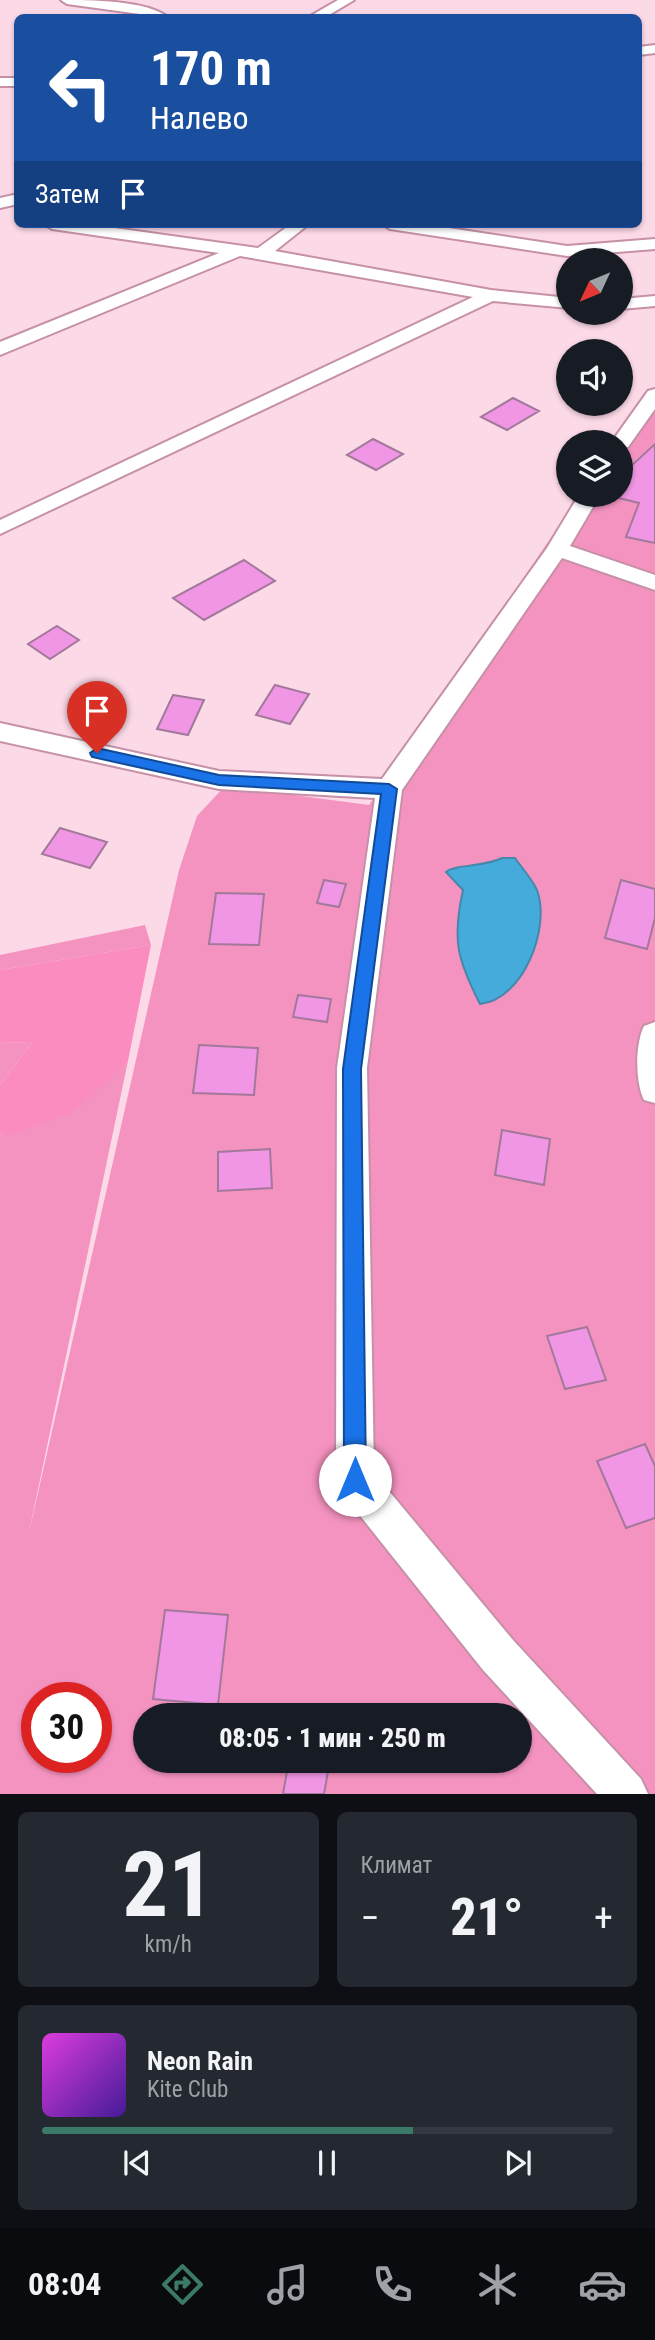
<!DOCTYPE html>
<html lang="ru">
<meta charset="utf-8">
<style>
body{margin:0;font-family:"Roboto Condensed",sans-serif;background:#242831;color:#f1f3f6;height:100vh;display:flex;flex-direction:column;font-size:26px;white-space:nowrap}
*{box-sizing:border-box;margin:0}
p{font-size:23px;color:#9ea1a6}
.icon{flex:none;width:38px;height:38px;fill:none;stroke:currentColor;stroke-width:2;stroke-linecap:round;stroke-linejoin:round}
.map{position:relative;height:1794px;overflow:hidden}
.drawer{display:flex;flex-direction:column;gap:18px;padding:18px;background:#0d0f14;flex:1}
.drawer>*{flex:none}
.guide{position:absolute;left:14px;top:14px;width:628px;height:214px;border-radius:10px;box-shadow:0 2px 5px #0004;background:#1a4fa0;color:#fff;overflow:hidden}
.needle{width:46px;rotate:226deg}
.controls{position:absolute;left:556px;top:248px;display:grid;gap:14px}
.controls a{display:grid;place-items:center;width:77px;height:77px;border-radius:50%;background:#171b24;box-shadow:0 2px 5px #0004;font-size:35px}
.speed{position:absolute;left:21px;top:1682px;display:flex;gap:14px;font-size:35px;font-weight:700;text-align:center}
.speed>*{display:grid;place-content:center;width:91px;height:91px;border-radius:50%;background:#171b24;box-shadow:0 2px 5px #0004;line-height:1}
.speed .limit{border:10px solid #d22;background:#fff;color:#111}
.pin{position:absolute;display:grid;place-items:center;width:60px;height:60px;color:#fff;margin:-72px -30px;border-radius:50% 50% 50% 0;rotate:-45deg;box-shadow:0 0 7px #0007}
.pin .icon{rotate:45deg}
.me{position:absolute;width:77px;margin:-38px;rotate:0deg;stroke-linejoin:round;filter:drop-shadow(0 0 5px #0008)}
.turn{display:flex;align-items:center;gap:24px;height:147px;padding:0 21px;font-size:32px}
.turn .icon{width:91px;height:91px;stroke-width:2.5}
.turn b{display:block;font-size:49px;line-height:60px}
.then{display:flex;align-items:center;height:66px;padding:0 21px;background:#0003;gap:14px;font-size:26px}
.big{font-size:52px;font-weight:800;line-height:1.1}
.drawer .card{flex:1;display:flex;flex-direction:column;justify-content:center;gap:10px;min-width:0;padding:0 24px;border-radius:10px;background:#242831}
.drawer .dial{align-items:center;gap:0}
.dial b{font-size:91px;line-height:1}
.song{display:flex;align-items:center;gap:21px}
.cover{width:84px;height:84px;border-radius:10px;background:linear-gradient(135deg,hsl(300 70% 55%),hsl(260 70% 35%))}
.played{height:7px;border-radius:4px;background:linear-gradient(90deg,#3b7a68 65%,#363941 65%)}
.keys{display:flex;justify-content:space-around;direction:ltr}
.heat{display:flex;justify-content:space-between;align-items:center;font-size:38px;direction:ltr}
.drawer .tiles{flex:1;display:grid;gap:18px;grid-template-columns:1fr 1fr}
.card:last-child{grid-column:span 2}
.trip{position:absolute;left:133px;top:1703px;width:399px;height:70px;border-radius:35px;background:#171b24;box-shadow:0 2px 5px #0004;font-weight:800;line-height:70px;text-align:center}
.tab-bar{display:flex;height:112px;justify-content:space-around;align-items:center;background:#090b0e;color:#9ea1a6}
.tab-bar .icon{width:49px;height:49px}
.tab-bar .current{color:#3b7a68}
.tab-bar b{font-size:32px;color:#f1f3f6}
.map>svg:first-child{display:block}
.green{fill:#f593c0;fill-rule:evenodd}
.forest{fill:#fa8cbf}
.water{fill:#44abda;stroke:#4687ab;stroke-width:2}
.building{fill:#f096e4;stroke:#a2789b;stroke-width:2}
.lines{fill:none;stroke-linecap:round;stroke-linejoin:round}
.street-casing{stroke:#c690a7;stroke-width:4}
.street{fill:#fff;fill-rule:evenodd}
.route{fill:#1a73e8;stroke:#114b97;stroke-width:2}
</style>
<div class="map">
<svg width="655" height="1794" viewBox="0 0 655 1794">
<rect width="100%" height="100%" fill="#fcd9e7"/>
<path class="green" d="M 655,397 L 655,1794 L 0,1794 L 0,1133 L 4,1137 L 104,1081 L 128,1061 L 28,1537 L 179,870 L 197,816 L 225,786 L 369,805 L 580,495 L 621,495 L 621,443 ZM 37,1698 L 96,1698 L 96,1757 L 37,1757 ZM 145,1715 L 520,1715 L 520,1760 L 145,1760 Z
M 145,925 L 151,945 L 0,970 L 0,955 Z
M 0,1042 L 32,1043 L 0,1085 Z"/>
<path class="forest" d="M 151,945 L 128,1061 L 73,1112 L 4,1137 L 0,1133 L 0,1085 L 32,1043 L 0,1042 L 0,970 Z"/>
<path class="water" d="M 502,858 L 515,858 C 522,868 532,879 537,890 C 551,928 523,1000 480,1004 C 457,959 452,940 463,890 L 446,872 C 455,864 485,867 502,858 Z"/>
<path class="building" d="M 513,398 L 539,411 L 507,430 L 481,417 Z
M 373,439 L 403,454 L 376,470 L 347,455 Z
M 655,444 L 655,543 L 626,537 L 639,503 L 615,497 L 621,495 L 621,485 L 630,467 Z
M 244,560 L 275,581 L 204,620 L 173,598 Z
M 57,626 L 79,640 L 50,659 L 28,644 Z
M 275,685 L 309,694 L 290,724 L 256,715 Z
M 173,695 L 204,700 L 188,735 L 157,729 Z
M 60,828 L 107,842 L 90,868 L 42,854 Z
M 324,880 L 346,884 L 339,907 L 317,903 Z
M 621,880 L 655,889 L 655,918 L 647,949 L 605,938 Z
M 216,893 L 264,894 L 259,945 L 209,944 Z
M 298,995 L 331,999 L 327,1022 L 293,1017 Z
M 199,1045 L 258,1048 L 254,1095 L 193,1093 Z
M 502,1130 L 550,1139 L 544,1185 L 495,1175 Z
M 270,1149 L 272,1188 L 218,1191 L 218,1152 Z
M 587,1327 L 606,1380 L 565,1389 L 547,1336 Z
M 645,1444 L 655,1466 L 655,1518 L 626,1528 L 597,1461 Z
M 165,1610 L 228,1615 L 218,1705 L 153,1699 Z
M 289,1760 L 305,1760 L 329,1766 L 324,1794 L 283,1794 Z"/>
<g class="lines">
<defs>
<path id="street" d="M 61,0 C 89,0 148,0 169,18 L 67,4 Z
M 338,0 L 354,0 L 324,18 L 307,18 Z
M 655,45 L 655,53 L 639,55 L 639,47 Z
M 0,78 L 18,78 L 18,86 L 0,86 Z
M 18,194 L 18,204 L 0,208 L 0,198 Z
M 44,224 L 86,224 L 258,248 L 291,224 L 309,224 L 275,251 L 491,290 L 569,298 L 569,308 L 493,301 L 0,534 L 0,520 L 473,297 L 240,256 L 0,355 L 0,342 L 219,253 L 52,229 Z
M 382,224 L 422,224 L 567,246 L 655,239 L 655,249 L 567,256 L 390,229 Z
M 655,296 L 655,306 L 621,309 L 621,299 Z
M 655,389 L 655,409 L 628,447 L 621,449 L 621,443 L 611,443 L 648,391 Z
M 579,495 L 600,495 L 570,546 L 655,575 L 655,590 L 562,558 L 402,790 L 367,1068 L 374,1473 L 513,1640 L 641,1779 L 648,1794 L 597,1794 L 483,1670 L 342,1493 L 336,1480 L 337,1068 L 375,798 L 219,789 L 0,741 L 0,723 L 219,771 L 382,779 L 547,548 Z
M 655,1022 L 655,1103 L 644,1100 C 635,1082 635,1044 644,1026 Z"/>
</defs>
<use href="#street" class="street-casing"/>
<use href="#street" class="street"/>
</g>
<path class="route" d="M 97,748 L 219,775 L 389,784 L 397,789 L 361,1069 L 366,1480 L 363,1488 L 355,1491 L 347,1488 L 344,1480 L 343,1069 L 381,794 L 219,785 L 92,757 L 90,753 Z"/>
</svg>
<div class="controls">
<a><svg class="needle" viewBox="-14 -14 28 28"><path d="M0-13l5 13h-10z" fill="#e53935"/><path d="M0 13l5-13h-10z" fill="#9ea1a6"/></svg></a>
<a><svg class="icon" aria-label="sound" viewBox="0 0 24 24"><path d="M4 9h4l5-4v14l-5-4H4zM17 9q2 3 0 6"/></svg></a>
<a><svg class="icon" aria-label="layers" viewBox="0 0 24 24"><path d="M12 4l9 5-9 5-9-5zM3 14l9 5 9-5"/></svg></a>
</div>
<div class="speed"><div class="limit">30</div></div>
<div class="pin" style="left:97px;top:753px;background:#d93025"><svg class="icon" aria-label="arrive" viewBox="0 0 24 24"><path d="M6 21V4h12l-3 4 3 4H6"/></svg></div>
<svg class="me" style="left:355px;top:1480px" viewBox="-20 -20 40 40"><circle r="19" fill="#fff"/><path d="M0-13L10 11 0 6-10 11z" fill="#1a73e8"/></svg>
<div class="trip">08:05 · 1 мин · 250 m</div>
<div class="guide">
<div class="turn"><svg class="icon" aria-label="left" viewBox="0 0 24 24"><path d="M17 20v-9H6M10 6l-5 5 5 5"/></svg><div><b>170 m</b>Налево</div></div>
<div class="then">Затем<svg class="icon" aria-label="arrive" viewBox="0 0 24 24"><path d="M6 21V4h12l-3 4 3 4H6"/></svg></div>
</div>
</div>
<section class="drawer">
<div class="tiles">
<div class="card dial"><b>21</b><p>km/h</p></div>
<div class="card"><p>Климат</p>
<div class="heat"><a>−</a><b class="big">21°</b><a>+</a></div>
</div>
<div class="card">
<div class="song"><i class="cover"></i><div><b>Neon Rain</b><p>Kite Club</p></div></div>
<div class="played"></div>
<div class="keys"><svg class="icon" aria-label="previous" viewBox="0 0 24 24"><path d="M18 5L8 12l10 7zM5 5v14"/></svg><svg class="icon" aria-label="pause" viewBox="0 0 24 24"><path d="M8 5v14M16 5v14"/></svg><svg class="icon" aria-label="next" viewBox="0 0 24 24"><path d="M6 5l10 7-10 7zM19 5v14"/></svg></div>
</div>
</div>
</section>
<nav class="tab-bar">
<b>08:04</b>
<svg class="icon current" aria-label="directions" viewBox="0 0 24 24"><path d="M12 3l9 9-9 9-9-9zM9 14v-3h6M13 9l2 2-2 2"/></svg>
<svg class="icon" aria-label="music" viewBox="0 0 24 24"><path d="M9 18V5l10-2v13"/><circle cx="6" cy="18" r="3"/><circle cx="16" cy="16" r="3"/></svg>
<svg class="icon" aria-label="phone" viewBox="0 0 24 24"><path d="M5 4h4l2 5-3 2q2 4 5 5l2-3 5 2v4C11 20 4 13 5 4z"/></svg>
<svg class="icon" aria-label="climate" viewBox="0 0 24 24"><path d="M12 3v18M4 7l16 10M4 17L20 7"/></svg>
<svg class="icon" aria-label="car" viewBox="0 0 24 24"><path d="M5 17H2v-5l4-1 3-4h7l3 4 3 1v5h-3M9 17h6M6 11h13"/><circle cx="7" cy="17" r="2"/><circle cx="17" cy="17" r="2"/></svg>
</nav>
